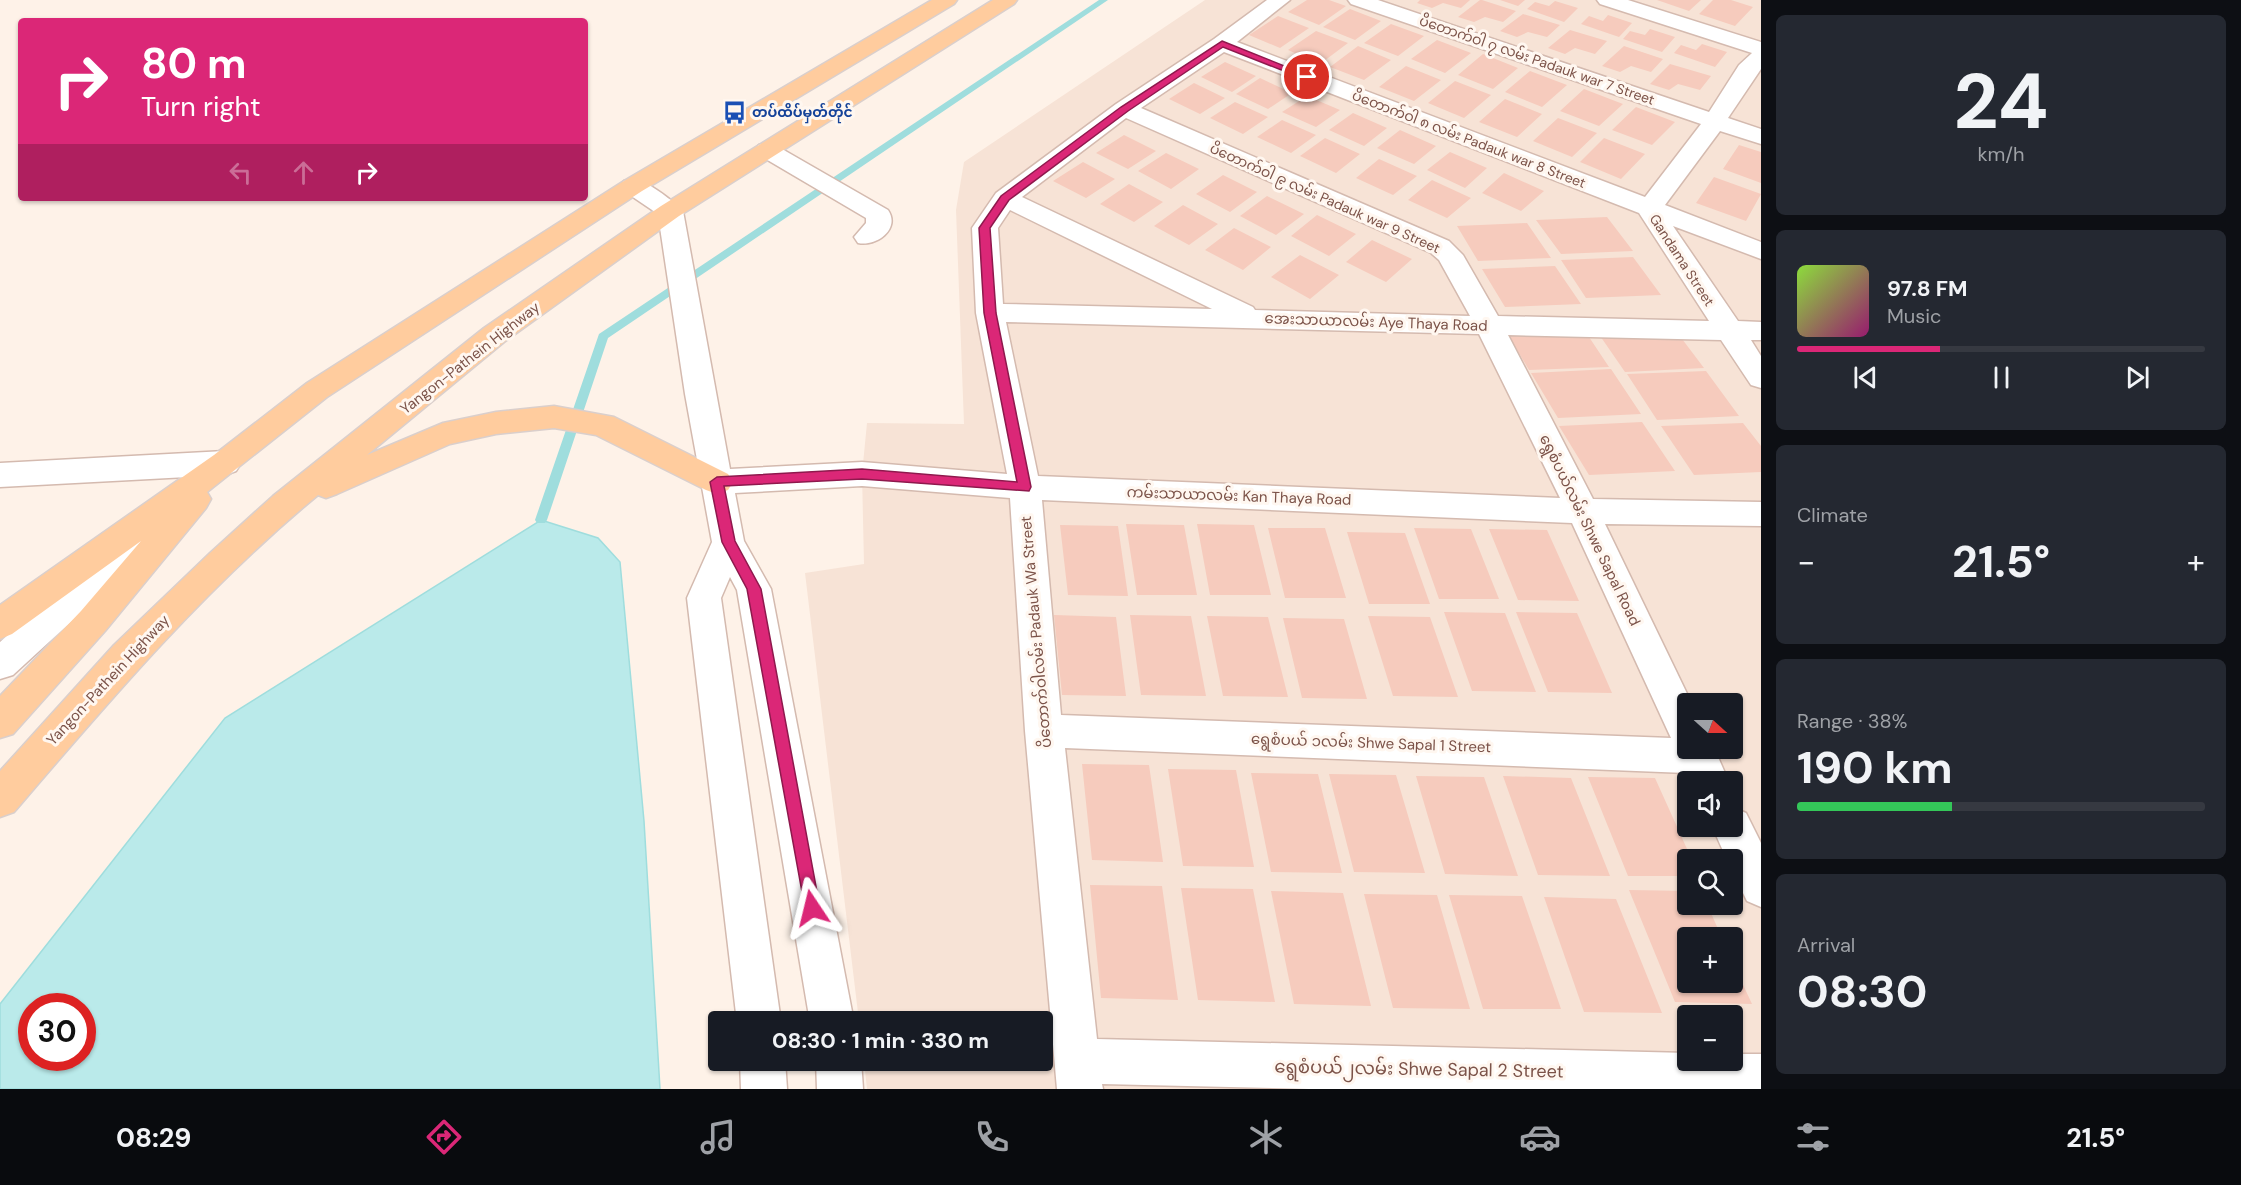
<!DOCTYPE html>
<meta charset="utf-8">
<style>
body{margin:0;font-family:"DM Sans","Noto Sans Myanmar",sans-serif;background:#242831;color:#f1f3f6;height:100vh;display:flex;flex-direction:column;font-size:22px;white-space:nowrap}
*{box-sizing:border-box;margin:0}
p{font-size:20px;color:#9ea1a6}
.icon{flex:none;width:33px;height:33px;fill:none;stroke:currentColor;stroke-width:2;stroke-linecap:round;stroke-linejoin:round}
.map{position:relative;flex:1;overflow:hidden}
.sheet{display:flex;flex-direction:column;gap:15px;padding:15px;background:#0d0f14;width:480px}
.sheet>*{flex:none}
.guide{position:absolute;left:18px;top:18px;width:570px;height:183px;border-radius:6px;box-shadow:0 2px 4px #0004;background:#db2777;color:#fff;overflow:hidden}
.needle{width:39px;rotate:111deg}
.controls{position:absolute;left:1677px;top:693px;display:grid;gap:12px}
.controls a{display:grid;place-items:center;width:66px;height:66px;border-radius:6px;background:#171b24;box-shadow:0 2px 4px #0004;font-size:30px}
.speed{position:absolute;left:18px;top:993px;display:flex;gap:12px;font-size:30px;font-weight:700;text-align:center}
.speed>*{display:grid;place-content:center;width:78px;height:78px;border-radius:50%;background:#171b24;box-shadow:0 2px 4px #0004;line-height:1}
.speed .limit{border:9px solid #d22;background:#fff;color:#111}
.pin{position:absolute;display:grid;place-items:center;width:51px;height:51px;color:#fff;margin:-26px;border:3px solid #fff;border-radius:50%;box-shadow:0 2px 6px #0007}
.me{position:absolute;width:66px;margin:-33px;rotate:350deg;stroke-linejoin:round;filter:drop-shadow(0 0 4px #0008)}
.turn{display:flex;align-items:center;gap:21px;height:126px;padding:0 24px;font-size:27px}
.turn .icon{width:78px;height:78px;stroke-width:2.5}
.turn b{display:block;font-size:42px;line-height:51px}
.lanes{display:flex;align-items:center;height:57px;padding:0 24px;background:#0003;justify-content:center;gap:30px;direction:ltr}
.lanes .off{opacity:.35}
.big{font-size:45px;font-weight:700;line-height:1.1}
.sheet .widget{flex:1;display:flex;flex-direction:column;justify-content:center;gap:9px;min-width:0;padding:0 21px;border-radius:9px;background:#242831}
.sheet .dial{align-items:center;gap:0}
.dial b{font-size:78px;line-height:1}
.song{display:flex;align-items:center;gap:18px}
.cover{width:72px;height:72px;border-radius:9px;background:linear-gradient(135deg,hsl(90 70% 55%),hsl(320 70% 35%))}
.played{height:6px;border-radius:3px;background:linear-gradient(90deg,#db2777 35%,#363941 35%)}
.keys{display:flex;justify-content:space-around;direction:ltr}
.heat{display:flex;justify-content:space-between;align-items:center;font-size:33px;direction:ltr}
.charge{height:9px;border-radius:4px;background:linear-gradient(90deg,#34c759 38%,#363941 0)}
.trip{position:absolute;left:708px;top:1011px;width:345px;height:60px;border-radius:6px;background:#171b24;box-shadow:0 2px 4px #0004;font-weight:700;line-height:60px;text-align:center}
.dock{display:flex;height:96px;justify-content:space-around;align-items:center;background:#090b0e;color:#9ea1a6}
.dock .icon{width:42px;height:42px}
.dock .current{color:#db2777}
.dock b{font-size:27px;color:#f1f3f6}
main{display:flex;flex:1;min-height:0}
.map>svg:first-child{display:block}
.residential{fill:#f7e3d6;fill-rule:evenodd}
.water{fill:#baeaea;stroke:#9fdddd;stroke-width:1.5;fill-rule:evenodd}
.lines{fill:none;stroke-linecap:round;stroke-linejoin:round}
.stream{fill:#9fdddd;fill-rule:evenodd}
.building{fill:#f6cbbd}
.minor-casing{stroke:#d4baaf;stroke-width:3}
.major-casing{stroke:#dacfcc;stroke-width:3}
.minor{fill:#fff;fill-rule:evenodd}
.major{fill:#ffcc9e;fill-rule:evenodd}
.route{fill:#db2777;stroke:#8e194d;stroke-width:1.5}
.labels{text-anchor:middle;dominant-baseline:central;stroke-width:6;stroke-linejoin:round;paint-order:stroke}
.far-street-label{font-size:14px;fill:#7c5349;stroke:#fff7f0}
.far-transit-label{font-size:14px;font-weight:bold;fill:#164399;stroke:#fff7f0;text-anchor:start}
.street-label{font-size:15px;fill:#7c5349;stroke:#fff7f0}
.near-street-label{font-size:18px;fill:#7c5349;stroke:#fff7f0}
</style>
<main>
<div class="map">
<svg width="1761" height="1089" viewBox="0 0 1761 1089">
<rect width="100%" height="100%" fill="#fef2e8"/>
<path class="residential" d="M 1205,0 L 1761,0 L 1761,1089 L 867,1089 L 864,1061 L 1042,1060 L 1042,1022 L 859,1021 L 805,573 L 864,564 L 862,474 L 867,423 L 964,424 L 956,210 L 964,162 ZM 1688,704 L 1732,704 L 1732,748 L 1688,748 ZM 1688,782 L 1732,782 L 1732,826 L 1688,826 ZM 1688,860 L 1732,860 L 1732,904 L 1688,904 ZM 1688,938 L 1732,938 L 1732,982 L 1688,982 ZM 1688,1016 L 1732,1016 L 1732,1060 L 1688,1060 Z"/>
<path class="water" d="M 541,520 L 598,538 L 620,562 L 644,821 L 660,1089 L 0,1089 L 0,1004 L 225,718 ZM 32,1006 L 82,1006 L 82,1058 L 32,1058 Z"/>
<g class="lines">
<path class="stream" d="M 1099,0 L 1108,0 L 608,338 L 547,520 L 545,523 L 537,523 L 535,520 L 599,334 Z"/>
</g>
<path class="building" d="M 1307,0 L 1329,0 L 1346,6 L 1319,25 L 1288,12 Z
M 1420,0 L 1470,0 L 1461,8 L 1443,3 L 1432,8 L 1417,3 Z
M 1480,0 L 1482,0 L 1516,11 L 1503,22 L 1485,17 L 1474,22 L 1458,17 Z
M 1500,0 L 1525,0 L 1518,6 Z
M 1657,0 L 1701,0 L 1689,11 Z
M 1713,0 L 1731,0 L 1753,7 L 1735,26 L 1699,14 Z
M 1555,1 L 1578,8 L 1564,22 L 1527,9 L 1535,2 L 1549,6 Z
M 1350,9 L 1381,21 L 1355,40 L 1323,27 Z
M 1523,14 L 1560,25 L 1547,37 L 1528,32 L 1517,37 L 1500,31 Z
M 1608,15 L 1632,23 L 1619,37 L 1581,24 L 1589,16 L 1603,21 Z
M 1278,16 L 1309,28 L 1280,48 L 1249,35 Z
M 1391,24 L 1424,36 L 1398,56 L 1364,43 Z
M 1650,29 L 1675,37 L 1662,52 L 1623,39 L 1630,31 L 1645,35 Z
M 1570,30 L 1607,41 L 1595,54 L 1575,48 L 1565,54 L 1548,48 Z
M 1316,31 L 1348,43 L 1320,64 L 1288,50 Z
M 1437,40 L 1471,53 L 1445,73 L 1411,59 Z
M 1702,44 L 1727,52 L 1715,67 L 1674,53 L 1681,45 L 1696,50 Z
M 1358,46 L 1391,60 L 1364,80 L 1330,67 Z
M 1624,46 L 1663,59 L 1651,72 L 1631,66 L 1620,72 L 1602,66 Z
M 1483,54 L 1518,68 L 1493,89 L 1458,75 Z
M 1225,62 L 1256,76 L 1232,92 L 1201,77 Z
M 1670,64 L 1711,76 L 1700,90 L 1678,84 L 1669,90 L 1650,84 Z
M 1406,66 L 1441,80 L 1414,101 L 1379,87 Z
M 1530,71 L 1567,85 L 1542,107 L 1505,92 Z
M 1260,78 L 1292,93 L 1268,109 L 1236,94 Z
M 1455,81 L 1491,95 L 1464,118 L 1428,103 Z
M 1194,83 L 1225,98 L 1200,114 L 1169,99 Z
M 1584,89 L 1623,104 L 1599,126 L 1560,111 Z
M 1307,96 L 1340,110 L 1316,127 L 1282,112 Z
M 1505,99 L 1542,114 L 1517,137 L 1479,122 Z
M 1235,102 L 1268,117 L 1243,134 L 1210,118 Z
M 1636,107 L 1675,122 L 1652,145 L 1612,130 Z
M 1353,113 L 1387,128 L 1364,146 L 1329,130 Z
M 1558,118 L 1597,133 L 1572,157 L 1533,141 Z
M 1282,120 L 1316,135 L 1291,153 L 1257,137 Z
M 1400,130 L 1436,146 L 1414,164 L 1377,148 Z
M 1124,135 L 1156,151 L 1128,169 L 1096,153 Z
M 1325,138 L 1360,154 L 1336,173 L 1300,156 Z
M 1604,138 L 1645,154 L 1621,179 L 1580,162 Z
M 1739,145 L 1761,152 L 1761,183 L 1723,169 Z
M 1450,152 L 1487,168 L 1465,188 L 1427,170 Z
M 1166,153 L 1199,169 L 1171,189 L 1138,171 Z
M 1379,159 L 1417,176 L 1393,195 L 1356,178 Z
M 1083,162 L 1115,179 L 1086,198 L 1053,181 Z
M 1504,173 L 1544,191 L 1521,211 L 1482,193 Z
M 1223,175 L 1257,192 L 1230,212 L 1196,194 Z
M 1714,177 L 1761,194 L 1746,221 L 1696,203 Z
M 1432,180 L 1471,198 L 1447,218 L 1408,200 Z
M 1129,184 L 1163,202 L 1134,222 L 1100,204 Z
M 1267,196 L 1304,214 L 1276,235 L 1240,216 Z
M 1183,205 L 1218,224 L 1189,245 L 1154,226 Z
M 1317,215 L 1356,234 L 1329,256 L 1291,236 Z
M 1607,217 L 1633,251 L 1561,254 L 1536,220 Z
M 1527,223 L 1551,258 L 1478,261 L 1457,226 Z
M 1234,228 L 1271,247 L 1243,270 L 1205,250 Z
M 1372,240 L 1412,259 L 1386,282 L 1346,262 Z
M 1300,255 L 1339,275 L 1310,299 L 1271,277 Z
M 1633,257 L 1661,295 L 1586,298 L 1561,260 Z
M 1555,266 L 1581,304 L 1505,307 L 1482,269 Z
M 1581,325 L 1609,367 L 1529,370 L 1504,328 Z
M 1673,327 L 1704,368 L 1625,372 L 1596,330 Z
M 1611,369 L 1641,414 L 1558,418 L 1531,373 Z
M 1706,371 L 1739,416 L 1657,420 L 1627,374 Z
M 1642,422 L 1675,471 L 1589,475 L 1559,426 Z
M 1743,423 L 1761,446 L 1761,472 L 1694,475 L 1661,426 Z
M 1126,524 L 1184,525 L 1197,595 L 1137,595 Z
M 1197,524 L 1254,525 L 1271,595 L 1210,595 Z
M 1060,525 L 1118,526 L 1128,596 L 1068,595 Z
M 1268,528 L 1325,528 L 1346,598 L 1285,598 Z
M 1414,528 L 1471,529 L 1499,599 L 1439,599 Z
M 1489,529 L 1547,530 L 1579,601 L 1518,600 Z
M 1347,532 L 1405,533 L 1430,604 L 1369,604 Z
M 1444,612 L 1505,613 L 1536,692 L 1472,691 Z
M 1516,612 L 1577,613 L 1612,693 L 1548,692 Z
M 1054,615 L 1116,617 L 1126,696 L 1062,695 Z
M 1130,615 L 1191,616 L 1206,696 L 1141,695 Z
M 1207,616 L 1268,617 L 1288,697 L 1223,696 Z
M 1368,616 L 1430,617 L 1458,697 L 1393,696 Z
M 1283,618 L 1344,619 L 1367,699 L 1302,698 Z
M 1082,764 L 1149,765 L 1163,862 L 1092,860 Z
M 1168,769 L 1236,770 L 1254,867 L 1183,866 Z
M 1251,773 L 1318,774 L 1342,873 L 1271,872 Z
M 1329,774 L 1396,775 L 1425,873 L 1354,872 Z
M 1416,776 L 1484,777 L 1518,876 L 1445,874 Z
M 1503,776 L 1571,778 L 1610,876 L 1538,875 Z
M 1588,777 L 1655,778 L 1692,860 L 1688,860 L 1688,876 L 1628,876 Z
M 1090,885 L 1162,886 L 1178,1000 L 1101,998 Z
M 1181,888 L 1253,889 L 1275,1002 L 1198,1000 Z
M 1629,890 L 1688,891 L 1688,904 L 1707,904 L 1722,938 L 1688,938 L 1688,982 L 1732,982 L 1732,961 L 1752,1004 L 1675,1002 Z
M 1271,891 L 1343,893 L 1371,1006 L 1294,1004 Z
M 1364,894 L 1437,895 L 1470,1009 L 1393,1008 Z
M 1449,895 L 1522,896 L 1561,1009 L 1483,1009 Z
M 1544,897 L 1616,899 L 1662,1013 L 1584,1012 Z"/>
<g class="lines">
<defs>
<path id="minor" d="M 1267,0 L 1290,0 L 1237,42 L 1645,197 L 1701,124 L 1351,4 L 1348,0 L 1378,0 L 1709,112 L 1739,65 L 1752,53 L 1600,4 L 1597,0 L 1628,0 L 1761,42 L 1761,69 L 1728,118 L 1761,129 L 1761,144 L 1720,131 L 1665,205 L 1761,242 L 1761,259 L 1673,226 L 1738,321 L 1761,322 L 1761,340 L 1751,340 L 1761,356 L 1761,388 L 1751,385 L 1721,340 L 1508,335 L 1593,499 L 1761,502 L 1761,526 L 1605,524 L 1692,704 L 1688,704 L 1688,748 L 1714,748 L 1729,782 L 1690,782 L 1686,773 L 1065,748 L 1097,1039 L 1688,1053 L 1688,1060 L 1732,1060 L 1732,1054 L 1761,1054 L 1761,1089 L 1309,1089 L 1102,1084 L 1103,1089 L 1057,1089 L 1025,731 L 1010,498 L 862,486 L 735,493 L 744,541 L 771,589 L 854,1022 L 810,1022 L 737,590 L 730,577 L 721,598 L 781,1022 L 737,1022 L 687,598 L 712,542 L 685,394 L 658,214 L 624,191 L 621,186 L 624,181 C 644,176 663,195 679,206 L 683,211 L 730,469 L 862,462 L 1007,474 L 976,313 L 972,228 L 996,193 L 1116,104 L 1214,39 ZM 1224,52 L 1639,213 L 1709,321 L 1498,316 L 1463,255 L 1449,241 L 1141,108 ZM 1126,118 L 1431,253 L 1439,260 L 1470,316 L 1255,310 L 1253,307 L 1022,197 ZM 1010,210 L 1212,309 L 1003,304 L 998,228 ZM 1006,322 L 1479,334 L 1560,498 L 1038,476 ZM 1042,500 L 1572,523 L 1671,738 L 1061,715 Z
M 767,143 L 775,145 L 888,210 C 901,229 876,247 858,243 L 854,237 L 866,223 L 866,218 L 759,155 L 755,150 L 759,145 Z
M 225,451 L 236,455 L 241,463 L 236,471 L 225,475 L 0,487 L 0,463 Z
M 159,509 L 170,513 L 175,522 L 170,531 L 13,675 L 0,679 L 0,642 L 148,513 Z
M 1732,807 L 1746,813 L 1761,843 L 1761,907 L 1747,901 L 1732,871 L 1732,860 L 1727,860 L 1712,826 L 1732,826 Z
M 740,1060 L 785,1060 L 787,1089 L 741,1089 Z
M 816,1060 L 861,1060 L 863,1089 L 817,1089 Z"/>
<path id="major" d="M 932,0 L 957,0 L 954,4 L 642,191 L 327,397 L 207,492 L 211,499 L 206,508 L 105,631 L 13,734 L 0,738 L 0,696 L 81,611 L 141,541 L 12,634 L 0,639 L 0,605 L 214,455 L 307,383 L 624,181 Z
M 993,0 L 1017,0 L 1014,4 L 679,216 L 504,342 L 367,455 L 443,423 L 496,412 L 554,406 L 614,417 L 728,474 L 733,482 L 728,490 L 717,494 L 706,490 L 596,435 L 554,428 L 496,434 L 450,444 L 337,494 L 326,498 L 318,495 C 204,589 109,701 14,812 L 0,817 L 0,771 L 114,645 L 210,553 L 273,496 L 484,328 L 661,206 Z"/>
</defs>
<use href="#minor" class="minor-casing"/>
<use href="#major" class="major-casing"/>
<use href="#minor" class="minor"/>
<use href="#major" class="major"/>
</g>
<path class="route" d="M 1222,41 L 1312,77 L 1304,79 L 1223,47 L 1128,111 L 1009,200 L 990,228 L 996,313 L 1031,487 L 1029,491 L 862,479 L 724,486 L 735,541 L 761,589 L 820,908 L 818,914 L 812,916 L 806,914 L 747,589 L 722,542 L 710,482 L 717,477 L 862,469 L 1017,482 L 984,313 L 979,228 L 1001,196 L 1121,107 Z"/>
<defs>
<symbol id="bus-bare" viewBox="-9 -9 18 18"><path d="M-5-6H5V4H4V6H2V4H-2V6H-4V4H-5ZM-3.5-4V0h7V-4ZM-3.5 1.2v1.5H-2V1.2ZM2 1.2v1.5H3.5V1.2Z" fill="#1a4fb4" stroke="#fff7f0" stroke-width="2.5" paint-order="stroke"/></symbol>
</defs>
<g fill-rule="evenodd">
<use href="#bus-bare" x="718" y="96" width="33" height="33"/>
</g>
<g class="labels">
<g class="far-street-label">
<text transform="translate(1537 60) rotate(19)">ပိတောက်ဝါ ၇ လမ်း Padauk war 7 Street</text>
<text transform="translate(1469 139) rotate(21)">ပိတောက်ဝါ ၈ လမ်း Padauk war 8 Street</text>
<text transform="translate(1325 198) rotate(24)">ပိတောက်ဝါ ၉ လမ်း Padauk war 9 Street</text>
<text transform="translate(1682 260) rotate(57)">Gandama Street</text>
</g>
<g class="far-transit-label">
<text x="752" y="112">တပ်ထိပ်မှတ်တိုင်</text>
</g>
<g class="street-label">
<text transform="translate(1376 322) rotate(2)">အေးသာယာလမ်း Aye Thaya Road</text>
<text transform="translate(470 358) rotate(-38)">Yangon-Pathein Highway</text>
<text transform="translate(1239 496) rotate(2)">ကမ်းသာယာလမ်း Kan Thaya Road</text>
<text transform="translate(1590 530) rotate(64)">ရွေစံပယ်လမ်း Shwe Sapal Road</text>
<text transform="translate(1036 632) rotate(-95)">ပိတောက်ဝါလမ်း Padauk Wa Street</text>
<text transform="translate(108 680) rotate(-47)">Yangon-Pathein Highway</text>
<text transform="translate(1371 743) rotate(2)">ရွေစံပယ် ၁လမ်း Shwe Sapal 1 Street</text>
</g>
<g class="near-street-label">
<text transform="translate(1419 1069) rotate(1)">ရွေစံပယ်၂လမ်း Shwe Sapal 2 Street</text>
</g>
</g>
</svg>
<div class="controls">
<a><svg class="needle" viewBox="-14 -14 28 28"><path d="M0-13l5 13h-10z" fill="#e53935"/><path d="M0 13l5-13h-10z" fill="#9ea1a6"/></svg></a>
<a><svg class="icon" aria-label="sound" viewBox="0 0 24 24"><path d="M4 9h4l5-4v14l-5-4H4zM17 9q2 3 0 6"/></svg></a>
<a><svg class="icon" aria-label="search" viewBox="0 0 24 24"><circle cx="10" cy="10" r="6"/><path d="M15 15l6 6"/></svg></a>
<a>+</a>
<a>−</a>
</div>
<div class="speed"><div class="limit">30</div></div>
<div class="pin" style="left:1307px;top:77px;background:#d93025"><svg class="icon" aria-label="arrive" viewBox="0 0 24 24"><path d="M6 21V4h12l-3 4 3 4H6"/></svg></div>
<svg class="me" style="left:812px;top:908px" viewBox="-20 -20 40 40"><path d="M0-17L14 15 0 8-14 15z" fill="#db2777" stroke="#fff" stroke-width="4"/></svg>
<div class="trip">08:30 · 1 min · 330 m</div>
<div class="guide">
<div class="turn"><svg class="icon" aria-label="right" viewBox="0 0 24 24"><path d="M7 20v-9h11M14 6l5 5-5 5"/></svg><div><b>80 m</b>Turn right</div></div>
<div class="lanes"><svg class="icon off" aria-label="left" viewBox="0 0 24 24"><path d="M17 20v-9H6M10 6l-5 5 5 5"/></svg><svg class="icon off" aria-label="ahead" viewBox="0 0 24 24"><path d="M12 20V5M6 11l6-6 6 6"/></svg><svg class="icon" aria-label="right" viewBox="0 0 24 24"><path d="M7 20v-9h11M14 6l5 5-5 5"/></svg></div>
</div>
</div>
<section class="sheet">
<div class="widget dial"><b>24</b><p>km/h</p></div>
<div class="widget">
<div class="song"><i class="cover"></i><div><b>97.8 FM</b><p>Music</p></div></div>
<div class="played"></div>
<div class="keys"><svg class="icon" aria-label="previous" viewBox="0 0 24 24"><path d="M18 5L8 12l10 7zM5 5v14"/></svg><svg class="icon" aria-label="pause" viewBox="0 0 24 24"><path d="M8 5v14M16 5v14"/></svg><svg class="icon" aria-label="next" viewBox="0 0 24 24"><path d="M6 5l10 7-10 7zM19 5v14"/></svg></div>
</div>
<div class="widget"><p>Climate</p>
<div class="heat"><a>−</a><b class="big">21.5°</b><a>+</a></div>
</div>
<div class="widget"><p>Range · 38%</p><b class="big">190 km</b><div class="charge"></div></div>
<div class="widget"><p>Arrival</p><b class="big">08:30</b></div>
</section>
</main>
<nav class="dock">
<b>08:29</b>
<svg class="icon current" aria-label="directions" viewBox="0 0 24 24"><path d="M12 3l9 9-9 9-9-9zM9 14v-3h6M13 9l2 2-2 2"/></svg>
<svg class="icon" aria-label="music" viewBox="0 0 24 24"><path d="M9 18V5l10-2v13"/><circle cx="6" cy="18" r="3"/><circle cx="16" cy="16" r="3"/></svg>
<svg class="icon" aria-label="phone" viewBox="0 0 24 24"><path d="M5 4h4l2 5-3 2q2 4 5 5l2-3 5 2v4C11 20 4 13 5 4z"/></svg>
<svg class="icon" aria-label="climate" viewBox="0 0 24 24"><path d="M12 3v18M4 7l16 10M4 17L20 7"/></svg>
<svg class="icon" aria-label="car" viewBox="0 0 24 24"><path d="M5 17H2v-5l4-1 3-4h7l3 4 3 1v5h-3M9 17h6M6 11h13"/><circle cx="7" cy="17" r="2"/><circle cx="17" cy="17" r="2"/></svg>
<svg class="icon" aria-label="filters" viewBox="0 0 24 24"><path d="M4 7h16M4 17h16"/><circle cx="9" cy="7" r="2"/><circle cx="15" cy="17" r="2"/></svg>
<b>21.5°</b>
</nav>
